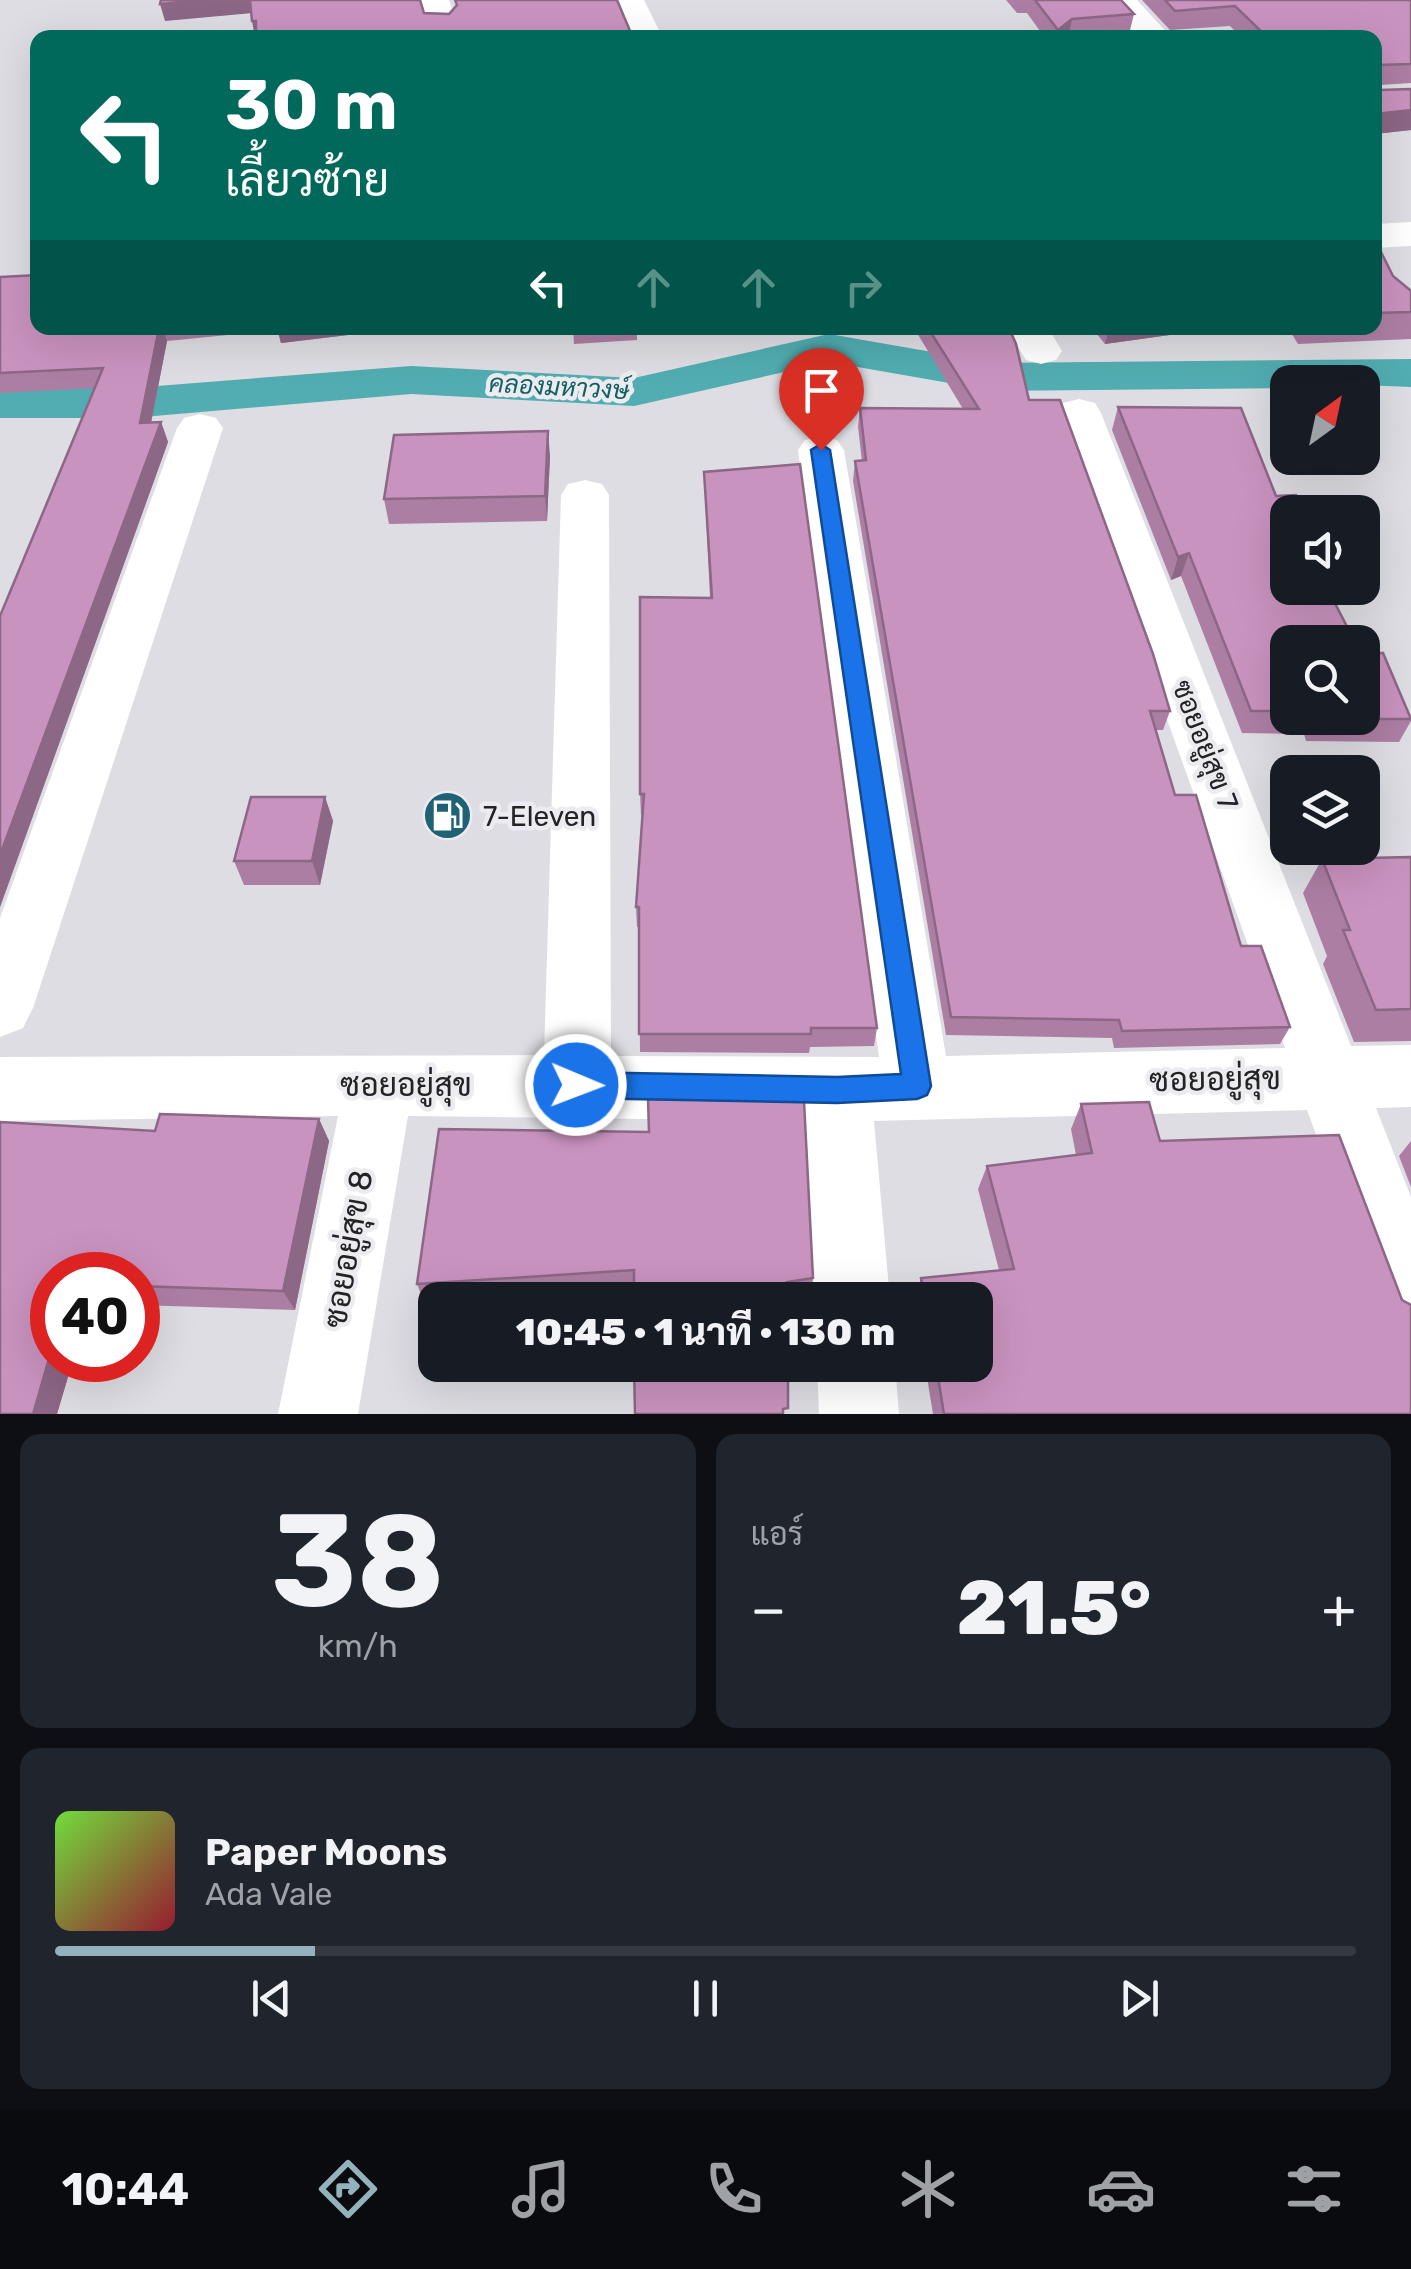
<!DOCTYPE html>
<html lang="th">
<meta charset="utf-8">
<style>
body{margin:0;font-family:Rubik,Sarabun,sans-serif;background:#20242c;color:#f1f3f6;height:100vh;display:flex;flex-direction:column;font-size:38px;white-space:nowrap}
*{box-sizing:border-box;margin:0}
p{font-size:32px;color:#9ea1a6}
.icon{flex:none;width:55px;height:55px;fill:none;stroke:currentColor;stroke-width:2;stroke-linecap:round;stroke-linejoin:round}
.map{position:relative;height:1414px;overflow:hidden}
.side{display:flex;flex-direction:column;gap:20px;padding:20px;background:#0d0f14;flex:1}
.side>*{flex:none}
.hud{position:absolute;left:30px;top:30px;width:1352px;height:305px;border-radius:20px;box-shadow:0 10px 40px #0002;background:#00695c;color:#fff;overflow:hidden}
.needle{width:65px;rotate:33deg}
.fabs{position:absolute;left:1270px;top:365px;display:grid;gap:20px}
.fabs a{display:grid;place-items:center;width:110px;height:110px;border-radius:20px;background:#171b24;box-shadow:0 10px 40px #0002;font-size:50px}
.speed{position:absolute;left:30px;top:1252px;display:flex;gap:20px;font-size:50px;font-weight:700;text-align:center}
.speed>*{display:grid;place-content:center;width:130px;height:130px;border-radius:50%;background:#171b24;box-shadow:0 10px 40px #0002;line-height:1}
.speed .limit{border:15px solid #d22;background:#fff;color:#111}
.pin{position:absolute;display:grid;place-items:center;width:85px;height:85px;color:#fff;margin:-102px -42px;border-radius:50% 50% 50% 0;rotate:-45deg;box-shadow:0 0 10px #0007}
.pin .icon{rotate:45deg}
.me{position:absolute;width:110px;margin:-55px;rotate:91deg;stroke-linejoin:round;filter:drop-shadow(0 0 8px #0008)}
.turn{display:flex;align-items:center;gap:35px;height:210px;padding:0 30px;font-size:45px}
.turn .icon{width:130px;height:130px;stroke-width:2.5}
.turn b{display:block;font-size:70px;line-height:85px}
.lanes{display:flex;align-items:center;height:95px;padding:0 30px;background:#0003;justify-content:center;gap:50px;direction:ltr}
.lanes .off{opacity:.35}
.big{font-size:75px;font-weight:800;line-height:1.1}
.side .widget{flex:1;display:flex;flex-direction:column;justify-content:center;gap:15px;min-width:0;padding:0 35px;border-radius:20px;background:#20242c}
.side .dial{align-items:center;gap:0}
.dial b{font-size:130px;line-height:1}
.song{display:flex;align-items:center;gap:30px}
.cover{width:120px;height:120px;border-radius:15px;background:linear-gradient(135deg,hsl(100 70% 55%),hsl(350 70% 35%))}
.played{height:10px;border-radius:5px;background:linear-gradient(90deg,#93b2bc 20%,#363941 20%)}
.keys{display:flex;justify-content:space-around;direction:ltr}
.heat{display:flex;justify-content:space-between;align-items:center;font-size:55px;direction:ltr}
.side .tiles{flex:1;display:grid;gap:20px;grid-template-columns:1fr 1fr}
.widget:last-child{grid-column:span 2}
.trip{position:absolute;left:418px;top:1282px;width:575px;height:100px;border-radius:20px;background:#171b24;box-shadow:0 10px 40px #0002;font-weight:800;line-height:100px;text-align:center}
.tab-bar{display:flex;height:160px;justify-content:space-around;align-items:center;background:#090b0e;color:#9ea1a6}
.tab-bar .icon{width:70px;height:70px}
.tab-bar .active{color:#93b2bc}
.tab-bar b{font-size:45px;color:#f1f3f6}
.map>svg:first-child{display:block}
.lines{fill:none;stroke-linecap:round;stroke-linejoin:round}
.canal{fill:#51adb1;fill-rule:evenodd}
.minor{fill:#fff;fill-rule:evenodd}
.wall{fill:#ad7ea4}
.shaded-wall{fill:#8d6786}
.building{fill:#c993bf;stroke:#8d6786;stroke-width:2.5}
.route{fill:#1a73e8;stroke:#114b97;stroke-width:2.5}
.labels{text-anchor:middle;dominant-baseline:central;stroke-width:9;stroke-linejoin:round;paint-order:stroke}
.far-water-label{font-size:25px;font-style:italic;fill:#126063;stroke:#ebebf0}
.street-label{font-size:28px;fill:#232325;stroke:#ebebf0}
.poi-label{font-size:28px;fill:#232325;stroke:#ebebf0;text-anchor:start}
.near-street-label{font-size:32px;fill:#232325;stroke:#ebebf0}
</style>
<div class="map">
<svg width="1411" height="1414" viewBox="0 0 1411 1414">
<rect width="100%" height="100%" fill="#dedde3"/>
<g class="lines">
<path class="canal" d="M 829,334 L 995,363 L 1411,359 L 1411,387 L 1288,382 L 1288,388 L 995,391 L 829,362 L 634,406 L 411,394 L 131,418 L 0,418 L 0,388 L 131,388 L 411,366 L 634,378 Z"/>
<path class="minor" d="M 419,0 L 449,0 L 456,20 L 451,27 L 429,27 Z
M 614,0 L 644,0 L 663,38 L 631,38 Z
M 1105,0 L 1137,0 L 1172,38 L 1138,38 Z
M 1411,222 L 1411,246 L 1375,248 L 1375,224 Z
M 1006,328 L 1048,328 L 1062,351 L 1056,360 L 1041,364 L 1026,360 Z
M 1079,399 L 1095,403 L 1101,413 L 1351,1046 L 1411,1045 L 1411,1107 L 1376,1108 L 1411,1197 L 1411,1331 L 1384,1320 L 1307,1110 L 874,1121 L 890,1300 L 814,1300 L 805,1121 L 408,1116 L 358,1414 L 278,1414 L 338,1116 L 0,1121 L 0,1057 L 544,1055 L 561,495 L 568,484 L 585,480 L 602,484 L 609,495 L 611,1056 L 879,1057 L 798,450 L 805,440 L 821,436 L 837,440 L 844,450 L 946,1056 L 1285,1048 L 1057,413 L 1063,403 Z
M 200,414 L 216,418 L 223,428 L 33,1008 L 23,1028 L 0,1037 L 0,918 L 177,428 L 184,418 Z
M 817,1365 L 895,1365 L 899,1414 L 819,1414 Z"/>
</g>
<path class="wall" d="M 1006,0 L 1121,0 L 1134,14 L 1129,34 L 1081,38 L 1045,38 L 1027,13 L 1017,13 Z
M 1142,0 L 1411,0 L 1411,83 L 1380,85 L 1380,90 L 1411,89 L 1411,130 L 1375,134 L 1375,38 L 1242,38 L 1230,26 L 1170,30 Z
M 1375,240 L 1393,276 L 1411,291 L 1411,339 L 1298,344 L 1288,328 L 1375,328 Z
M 0,277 L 38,328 L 347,328 L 348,335 L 281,343 L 278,330 L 167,341 L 151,423 L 161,422 L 168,442 L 0,907 L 0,616 L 94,388 L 0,393 Z
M 573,328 L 637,328 L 637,340 L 574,344 Z
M 914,328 L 1009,328 L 1029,400 L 1170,711 L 1163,730 L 1156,730 L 1175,795 L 1241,946 L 1290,1027 L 1280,1044 L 1114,1048 L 1112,1038 L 946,1035 L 853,481 L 855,461 L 862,461 L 858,427 L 860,408 L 963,409 Z
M 1092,328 L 1186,328 L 1184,333 L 1105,344 Z
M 1118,407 L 1288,642 L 1288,718 L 1411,717 L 1411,721 L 1399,742 L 1306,741 L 1304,734 L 1242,733 L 1181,576 L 1171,580 L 1112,430 Z
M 550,456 L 547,521 L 389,524 L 384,499 Z
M 704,472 L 877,1028 L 874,1046 L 810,1047 L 809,1053 L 640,1052 L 639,927 L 637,927 L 636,907 L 642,815 L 641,815 L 640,794 L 710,598 Z
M 325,797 L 333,821 L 320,885 L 244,885 L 234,861 Z
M 1411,857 L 1411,1041 L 1354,1042 L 1323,964 L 1327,956 L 1303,893 L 1322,859 Z
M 1081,1104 L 1160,1141 L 1411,1414 L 933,1414 L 925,1365 L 975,1365 L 975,1300 L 915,1300 L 921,1278 L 999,1270 L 978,1189 L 987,1166 L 1076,1155 L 1071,1129 Z
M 160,1114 L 319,1119 L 329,1141 L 295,1310 L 138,1305 L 138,1275 L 52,1275 L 52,1360 L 73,1360 L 57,1414 L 0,1414 L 0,1122 L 155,1131 Z
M 439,1129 L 813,1278 L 810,1299 L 634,1300 L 634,1291 L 498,1300 L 435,1300 L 435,1304 L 425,1305 L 417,1284 Z
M 1411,1141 L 1411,1187 L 1399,1156 Z"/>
<path class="shaded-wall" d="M 204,0 L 251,0 L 253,13 L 165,21 L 160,4 Z
M 1072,19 L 1068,38 L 1057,38 L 1058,30 Z
M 252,21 L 256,21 L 260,38 L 255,38 Z
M 1411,110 L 1411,130 L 1375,134 L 1375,114 Z
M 159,328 L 162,328 L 167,341 L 147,443 L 140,423 Z
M 277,328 L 347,328 L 348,335 L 281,343 Z
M 1109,328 L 1186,328 L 1184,333 L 1105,344 Z
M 161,422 L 168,442 L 0,907 L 0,855 Z
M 548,431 L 550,456 L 547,521 L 545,496 Z
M 1189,553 L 1181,576 L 1171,580 L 1178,557 Z
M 325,797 L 333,821 L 320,885 L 312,861 Z
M 319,1119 L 329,1141 L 295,1310 L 283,1291 Z
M 52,1348 L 52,1360 L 73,1360 L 57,1414 L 33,1414 Z"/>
<path class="building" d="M 161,0 L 204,0 L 160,4 Z
M 250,0 L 420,0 L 424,13 L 449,14 L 457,5 L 455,0 L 617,0 L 633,38 L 256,38 L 256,21 L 252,21 Z
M 1035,0 L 1121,0 L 1134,14 L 1072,19 L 1058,30 Z
M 1165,0 L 1411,0 L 1411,64 L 1379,65 L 1380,90 L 1411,89 L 1411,110 L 1375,114 L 1375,38 L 1268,38 L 1235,6 L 1175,11 Z
M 1375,240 L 1393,276 L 1411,291 L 1411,312 L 1375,313 Z
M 38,275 L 38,328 L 159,328 L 140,423 L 161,422 L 0,855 L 0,616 L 103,368 L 0,373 L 0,277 Z
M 928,328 L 1009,328 L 1016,344 L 1029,400 L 1060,400 L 1153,654 L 1170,711 L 1150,711 L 1175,795 L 1196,795 L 1241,946 L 1261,946 L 1290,1027 L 1122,1031 L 1119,1020 L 951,1017 L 855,461 L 866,460 L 860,408 L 979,409 Z
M 1118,407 L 1241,408 L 1276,496 L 1296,495 L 1304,512 L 1288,512 L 1288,588 L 1327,588 L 1355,642 L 1288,642 L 1288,711 L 1251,711 L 1189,553 L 1178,557 Z
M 548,431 L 545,496 L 384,499 L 394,435 Z
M 800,464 L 877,1028 L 811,1028 L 811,1034 L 639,1034 L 639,907 L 636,907 L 644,794 L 640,794 L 640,597 L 712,598 L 704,472 Z
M 1362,653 L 1383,653 L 1411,719 L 1317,719 L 1362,718 Z
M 251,797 L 325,797 L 312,861 L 234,861 Z
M 1411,857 L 1411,1009 L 1376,1010 L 1343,930 L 1350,930 L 1322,859 Z
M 648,1099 L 804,1101 L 813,1278 L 787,1282 L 788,1300 L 634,1300 L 634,1270 L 417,1284 L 439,1129 L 649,1132 Z
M 1149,1102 L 1160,1141 L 1339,1135 L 1402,1300 L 1411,1305 L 1411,1414 L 944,1414 L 936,1365 L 975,1365 L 975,1300 L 925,1300 L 921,1278 L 1014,1269 L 987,1166 L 1092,1153 L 1081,1104 Z
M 160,1114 L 319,1119 L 283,1291 L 138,1286 L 138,1275 L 52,1275 L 52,1348 L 33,1414 L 0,1414 L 0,1122 L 155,1131 Z
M 634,1365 L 788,1365 L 788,1408 L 783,1409 L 783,1414 L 635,1414 Z"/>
<path class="route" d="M 821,444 L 830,450 L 931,1086 L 927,1095 L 917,1099 L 837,1103 L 576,1098 L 567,1094 L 562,1085 L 567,1076 L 576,1072 L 837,1077 L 901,1074 L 811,450 Z"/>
<defs>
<symbol id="fuel-disc" viewBox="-11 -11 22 22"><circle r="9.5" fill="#206275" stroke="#ebebf0"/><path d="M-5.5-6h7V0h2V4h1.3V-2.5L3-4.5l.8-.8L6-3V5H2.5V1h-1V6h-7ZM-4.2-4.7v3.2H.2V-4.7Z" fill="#fff"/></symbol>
</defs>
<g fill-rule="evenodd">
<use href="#fuel-disc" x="420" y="788" width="55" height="55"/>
</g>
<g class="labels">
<g class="far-water-label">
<text transform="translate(559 387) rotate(3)">คลองมหาวงษ์</text>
</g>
<g class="street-label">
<text transform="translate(1205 745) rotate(69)">ซอยอยู่สุข 7</text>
</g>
<g class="poi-label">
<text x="483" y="816">7-Eleven</text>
</g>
<g class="near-street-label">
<text transform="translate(1215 1079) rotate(-1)">ซอยอยู่สุข</text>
<text x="406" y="1085">ซอยอยู่สุข</text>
<text transform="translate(348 1249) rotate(-80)">ซอยอยู่สุข 8</text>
</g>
</g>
</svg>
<div class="fabs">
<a><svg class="needle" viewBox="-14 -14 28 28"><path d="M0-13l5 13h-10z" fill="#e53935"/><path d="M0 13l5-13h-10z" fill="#9ea1a6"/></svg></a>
<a><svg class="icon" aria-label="sound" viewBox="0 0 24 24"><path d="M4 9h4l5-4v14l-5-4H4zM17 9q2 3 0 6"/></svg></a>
<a><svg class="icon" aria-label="search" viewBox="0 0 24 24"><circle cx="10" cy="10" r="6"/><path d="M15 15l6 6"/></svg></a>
<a><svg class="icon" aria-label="layers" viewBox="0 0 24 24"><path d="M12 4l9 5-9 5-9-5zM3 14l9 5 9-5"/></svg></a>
</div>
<div class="speed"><div class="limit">40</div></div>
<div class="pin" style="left:821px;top:450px;background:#d93025"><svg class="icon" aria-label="arrive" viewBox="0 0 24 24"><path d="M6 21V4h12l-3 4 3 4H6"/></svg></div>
<svg class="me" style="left:576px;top:1085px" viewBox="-20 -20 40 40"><circle r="17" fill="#1a73e8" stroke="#fff" stroke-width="3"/><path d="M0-11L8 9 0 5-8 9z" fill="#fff"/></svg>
<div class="trip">10:45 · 1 นาที · 130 m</div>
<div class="hud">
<div class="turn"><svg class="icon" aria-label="left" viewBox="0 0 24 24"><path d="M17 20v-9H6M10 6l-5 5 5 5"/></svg><div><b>30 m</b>เลี้ยวซ้าย</div></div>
<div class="lanes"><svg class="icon" aria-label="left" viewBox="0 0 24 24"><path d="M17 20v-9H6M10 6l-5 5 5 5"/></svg><svg class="icon off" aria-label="ahead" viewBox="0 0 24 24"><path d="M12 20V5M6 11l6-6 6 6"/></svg><svg class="icon off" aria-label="ahead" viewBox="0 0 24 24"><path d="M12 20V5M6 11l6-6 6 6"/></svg><svg class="icon off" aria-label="right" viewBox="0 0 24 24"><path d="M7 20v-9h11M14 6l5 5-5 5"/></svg></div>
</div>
</div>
<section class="side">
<div class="tiles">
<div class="widget dial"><b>38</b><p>km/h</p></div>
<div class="widget"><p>แอร์</p>
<div class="heat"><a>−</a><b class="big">21.5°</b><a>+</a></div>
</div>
<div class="widget">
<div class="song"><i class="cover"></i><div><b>Paper Moons</b><p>Ada Vale</p></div></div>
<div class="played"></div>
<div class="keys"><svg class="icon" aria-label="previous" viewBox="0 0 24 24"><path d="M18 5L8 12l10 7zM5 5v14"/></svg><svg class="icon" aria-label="pause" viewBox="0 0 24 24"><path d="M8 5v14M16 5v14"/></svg><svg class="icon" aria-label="next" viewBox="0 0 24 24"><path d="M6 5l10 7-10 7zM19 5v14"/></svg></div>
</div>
</div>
</section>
<nav class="tab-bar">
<b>10:44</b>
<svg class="icon active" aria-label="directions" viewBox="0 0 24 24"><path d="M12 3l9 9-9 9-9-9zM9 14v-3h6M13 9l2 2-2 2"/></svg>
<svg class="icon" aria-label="music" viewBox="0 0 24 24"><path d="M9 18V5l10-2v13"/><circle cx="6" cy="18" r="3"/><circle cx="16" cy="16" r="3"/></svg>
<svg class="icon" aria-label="phone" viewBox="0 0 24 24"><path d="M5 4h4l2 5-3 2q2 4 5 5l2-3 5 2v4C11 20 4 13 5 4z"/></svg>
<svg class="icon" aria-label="climate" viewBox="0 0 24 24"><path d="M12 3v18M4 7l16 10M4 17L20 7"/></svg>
<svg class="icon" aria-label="car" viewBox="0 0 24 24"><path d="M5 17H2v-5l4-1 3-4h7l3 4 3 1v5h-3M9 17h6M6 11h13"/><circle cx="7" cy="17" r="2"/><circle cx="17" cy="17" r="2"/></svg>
<svg class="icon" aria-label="filters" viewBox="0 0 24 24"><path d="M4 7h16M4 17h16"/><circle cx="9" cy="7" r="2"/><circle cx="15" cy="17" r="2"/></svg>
</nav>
